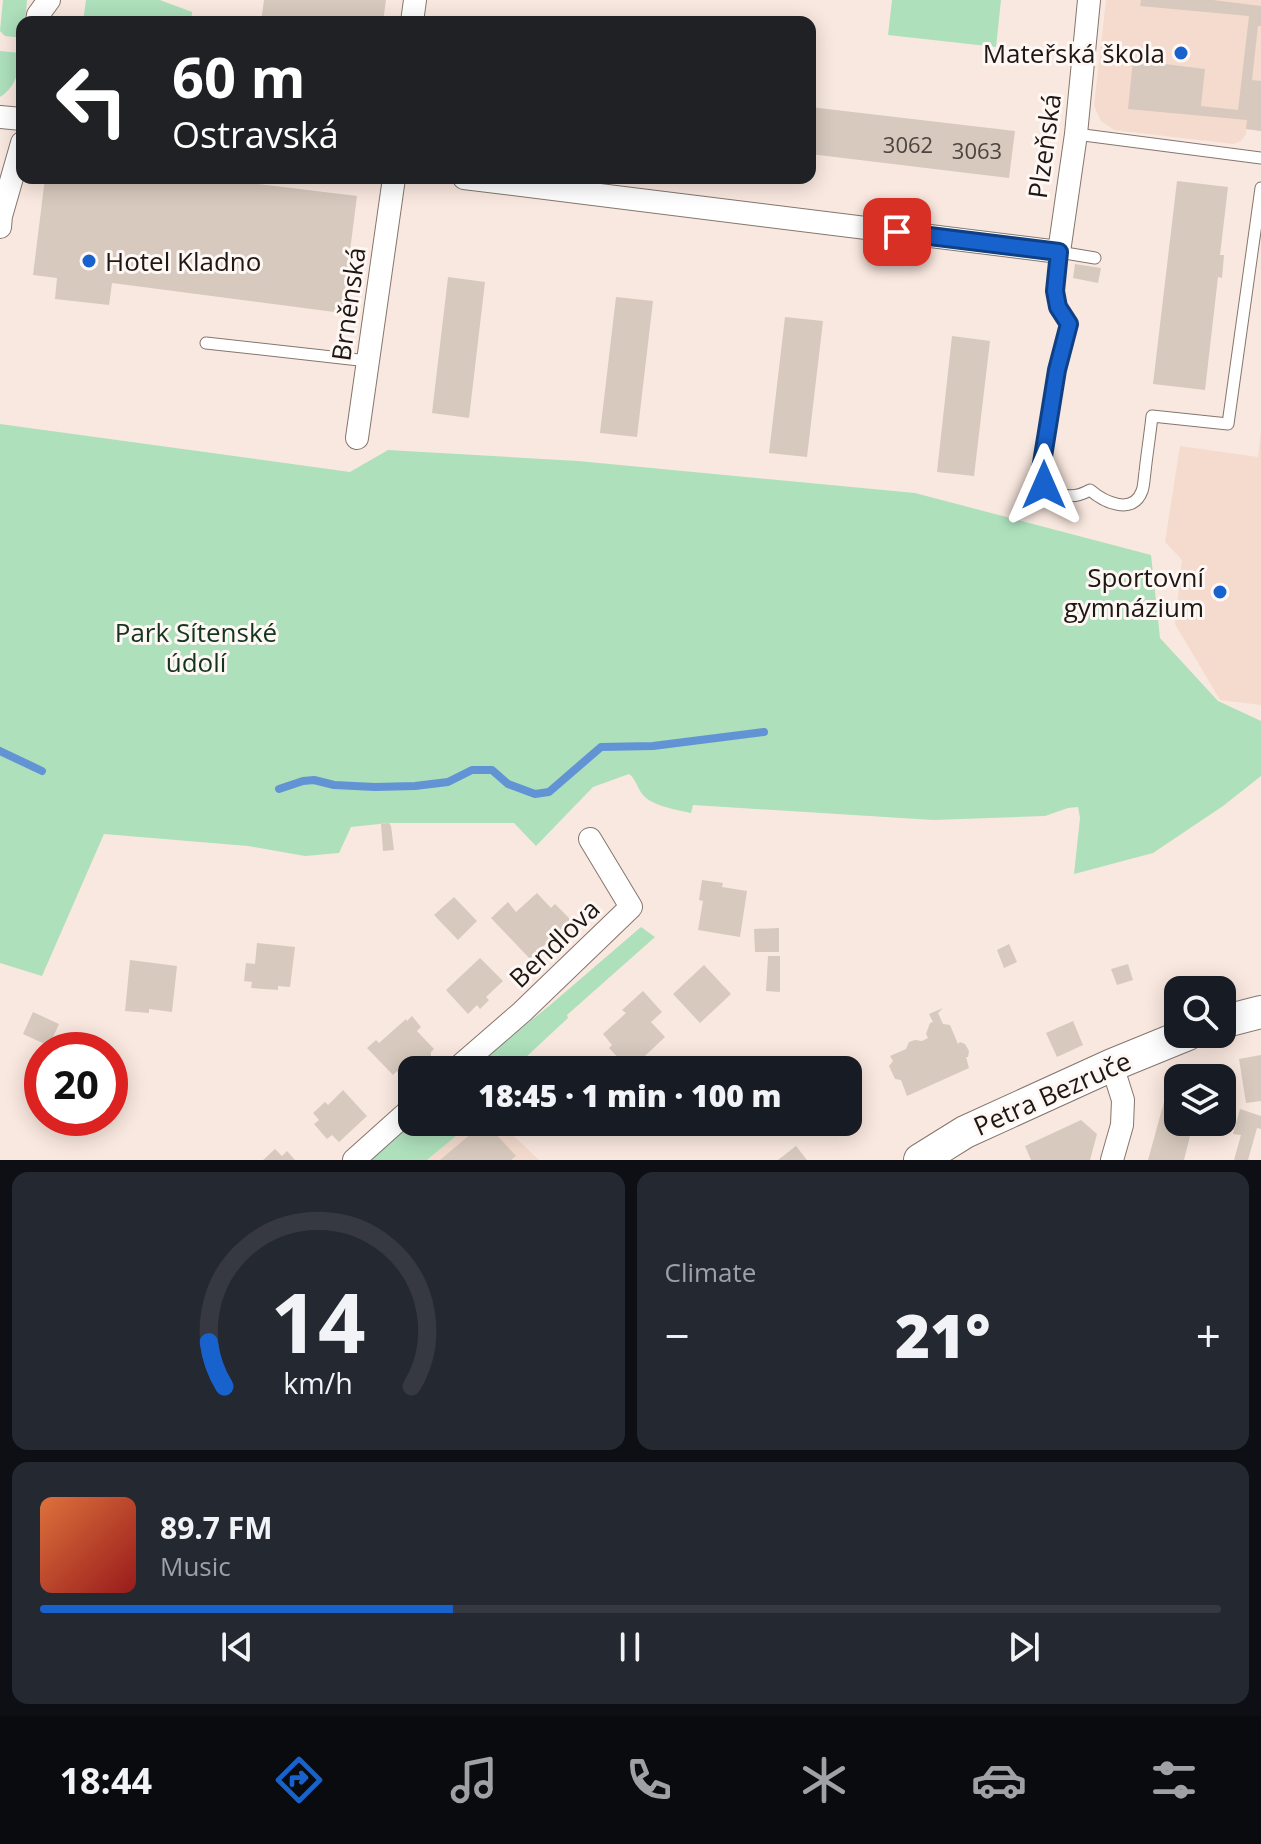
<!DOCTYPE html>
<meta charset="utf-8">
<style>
body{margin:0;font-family:"Open Sans",sans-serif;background:#242831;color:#f1f3f6;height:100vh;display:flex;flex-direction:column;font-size:30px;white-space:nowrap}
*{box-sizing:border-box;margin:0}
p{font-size:26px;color:#9ea1a6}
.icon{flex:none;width:44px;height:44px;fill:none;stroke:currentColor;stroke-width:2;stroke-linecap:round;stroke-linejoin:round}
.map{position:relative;height:1160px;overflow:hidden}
.side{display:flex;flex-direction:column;gap:12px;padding:12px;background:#0d0f14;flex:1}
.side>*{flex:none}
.hud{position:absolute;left:16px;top:16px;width:800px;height:168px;border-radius:16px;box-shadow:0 4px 20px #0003;background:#202124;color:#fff;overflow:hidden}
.fabs{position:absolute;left:1164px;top:976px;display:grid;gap:16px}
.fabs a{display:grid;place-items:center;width:72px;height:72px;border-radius:16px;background:#171b24;box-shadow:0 4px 20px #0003;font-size:40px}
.speed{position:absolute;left:24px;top:1032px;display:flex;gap:16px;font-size:40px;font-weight:700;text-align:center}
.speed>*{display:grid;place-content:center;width:104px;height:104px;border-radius:50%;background:#171b24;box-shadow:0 4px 20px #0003;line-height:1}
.speed .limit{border:12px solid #d22;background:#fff;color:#111}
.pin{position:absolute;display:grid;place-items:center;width:68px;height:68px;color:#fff;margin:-34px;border-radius:16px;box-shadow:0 4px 12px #0006}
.me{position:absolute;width:88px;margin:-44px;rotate:0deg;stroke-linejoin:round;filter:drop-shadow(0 0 6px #0008)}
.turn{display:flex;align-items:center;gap:28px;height:168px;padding:0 24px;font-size:36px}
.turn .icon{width:104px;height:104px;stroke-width:2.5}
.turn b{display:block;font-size:56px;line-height:68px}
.big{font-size:60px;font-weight:800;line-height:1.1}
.side .widget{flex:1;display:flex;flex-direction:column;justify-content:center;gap:12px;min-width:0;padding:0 28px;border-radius:16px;background:#242831}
.side .dial{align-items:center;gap:0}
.dial svg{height:208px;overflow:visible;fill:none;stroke:#363941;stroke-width:7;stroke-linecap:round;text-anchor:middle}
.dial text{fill:#f1f3f6;stroke:none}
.song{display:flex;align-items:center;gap:24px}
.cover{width:96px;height:96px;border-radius:12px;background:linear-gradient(135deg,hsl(20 70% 55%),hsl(0 70% 35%))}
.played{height:8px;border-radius:4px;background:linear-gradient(90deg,#1762cd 35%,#363941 35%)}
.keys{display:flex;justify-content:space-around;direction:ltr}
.heat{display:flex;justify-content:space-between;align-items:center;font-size:44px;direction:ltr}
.side .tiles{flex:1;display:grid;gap:12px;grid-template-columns:1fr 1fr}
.widget:last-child{grid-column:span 2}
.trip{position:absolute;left:398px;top:1056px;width:464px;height:80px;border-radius:16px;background:#171b24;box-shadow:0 4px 20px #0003;font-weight:800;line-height:80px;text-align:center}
.dock{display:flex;height:128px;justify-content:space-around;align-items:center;background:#090b0e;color:#9ea1a6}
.dock .icon{width:56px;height:56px}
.dock .current{color:#1762cd}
.dock b{font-size:36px;color:#f1f3f6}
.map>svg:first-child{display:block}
.built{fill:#f4dbce}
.green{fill:#aee0bc}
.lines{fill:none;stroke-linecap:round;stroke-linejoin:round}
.stream{stroke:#6293d4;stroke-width:8}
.building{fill:#d7c9bd}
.lane-casing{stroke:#85766d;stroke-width:13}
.street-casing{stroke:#85766d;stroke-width:24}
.secondary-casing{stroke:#85766d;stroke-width:34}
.lane{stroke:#fff;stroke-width:11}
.street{stroke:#fff;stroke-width:22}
.secondary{stroke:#fff;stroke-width:32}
.route-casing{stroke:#0f4085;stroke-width:20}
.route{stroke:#1762cd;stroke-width:14}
.poi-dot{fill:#1762cd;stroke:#fef7f4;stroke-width:3}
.labels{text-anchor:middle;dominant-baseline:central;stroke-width:6;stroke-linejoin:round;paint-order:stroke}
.number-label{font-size:22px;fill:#4c443f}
.poi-label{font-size:26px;fill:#1e1815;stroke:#fef7f4;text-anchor:end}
.street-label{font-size:26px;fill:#1e1815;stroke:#fef7f4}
.park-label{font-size:26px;fill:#12351f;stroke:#fef7f4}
</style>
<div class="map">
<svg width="1261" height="1160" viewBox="0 0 1261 1160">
<rect width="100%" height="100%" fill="#f9e8df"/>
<path class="built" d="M 1106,0 L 1261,0 L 1261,131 L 1246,129 L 1246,134 L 1241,141 L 1233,144 L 1225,143 L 1114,130 L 1101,121 L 1094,106 Z
M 1261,431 L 1261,705 L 1220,700 L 1175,624 L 1182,560 L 1165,542 L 1180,446 L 1258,457 Z
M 473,1122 L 499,1122 L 539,1160 L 427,1160 Z"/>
<path class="green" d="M 3,0 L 27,0 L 25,22 L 22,22 L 22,38 L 5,36 L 0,31 Z
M 86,0 L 160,0 L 192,12 L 191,22 L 83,22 Z
M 892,0 L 1001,0 L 996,47 L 888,35 Z
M 0,51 L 21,53 C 18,72 17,86 0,97 Z
M 0,424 L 350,472 L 388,450 L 578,461 L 915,493 L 1151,555 L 1160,638 L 1218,701 L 1261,721 L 1261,776 L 1223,806 L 1153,853 L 1074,874 L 1080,818 L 1078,807 L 1068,808 L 1045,816 L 933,820 L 693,805 L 691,813 C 678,810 652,806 643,795 C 637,788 636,779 629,774 L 593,787 L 536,846 L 514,823 L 389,823 L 351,827 L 339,853 L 305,856 L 248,846 L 104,834 L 42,976 L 0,963 Z
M 641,927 L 655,937 L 567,1015 L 568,1018 L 512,1070 L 470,1070 L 549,1006 Z
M 412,1122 L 473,1122 L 427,1160 L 368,1160 Z"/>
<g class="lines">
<path class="stream" d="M 0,751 L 42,771
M 279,789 L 303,781 L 314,780 L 334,785 L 375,787 L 415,786 L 448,782 L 472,770 L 492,770 L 508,784 L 535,794 L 549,792 L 601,747 L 653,746 L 764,732"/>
</g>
<path class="building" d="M 264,0 L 386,0 L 383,22 L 261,22 Z
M 1141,0 L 1213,0 L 1261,6 L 1261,26 L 1258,26 L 1252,80 L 1261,81 L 1261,131 L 1246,129 L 1247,120 L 1128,109 L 1133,60 L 1205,69 L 1201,106 L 1238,110 L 1249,16 L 1140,6 Z
M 810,107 L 1015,131 L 1009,178 L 810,154 Z
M 45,178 L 209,178 L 357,196 L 342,313 L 112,283 L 109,305 L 55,299 L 57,278 L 33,275 Z
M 1177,181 L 1228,187 L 1220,255 L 1224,255 L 1222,278 L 1218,277 L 1205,390 L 1153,384 Z
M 1075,264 L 1101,268 L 1098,283 L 1073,278 Z
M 448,277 L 485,282 L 469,418 L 432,413 Z
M 616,297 L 653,301 L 637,437 L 600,433 Z
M 785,317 L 823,321 L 807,457 L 769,453 Z
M 952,336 L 990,341 L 974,476 L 937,472 Z
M 389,823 L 391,826 L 394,850 L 383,851 L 381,824 Z
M 702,880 L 723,883 L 722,887 L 747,891 L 740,937 L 698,930 L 703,901 L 699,900 Z
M 537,893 L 551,908 L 555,904 L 571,920 L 530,959 L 491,918 L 508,902 L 516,912 Z
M 454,897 L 477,921 L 458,940 L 434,915 Z
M 779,928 L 779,952 L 755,952 L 754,929 Z
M 257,943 L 295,947 L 290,987 L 278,986 L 278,990 L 251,988 L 252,982 L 244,981 L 246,963 L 255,964 Z
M 1009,944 L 1017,962 L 1004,968 L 997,950 Z
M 768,956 L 780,956 L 780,992 L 766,991 Z
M 480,958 L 503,981 L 486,997 L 489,1000 L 480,1009 L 477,1005 L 468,1014 L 446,990 Z
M 130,960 L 177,966 L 172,1012 L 149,1009 L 149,1013 L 125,1011 Z
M 1128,964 L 1133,980 L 1117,985 L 1111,969 Z
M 704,965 L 731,994 L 700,1023 L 673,994 Z
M 643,991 L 662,1012 L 651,1022 L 665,1037 L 630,1070 L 609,1048 L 612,1045 L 603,1034 L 626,1013 L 622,1010 Z
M 943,1008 L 938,1013 L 943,1024 L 950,1025 L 958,1044 L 960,1042 L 965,1044 L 969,1051 L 968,1057 L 966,1057 L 969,1068 L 907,1096 L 901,1080 L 895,1079 L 889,1066 L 893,1061 L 890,1056 L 906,1049 L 909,1042 L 915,1040 L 922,1041 L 928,1038 L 926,1034 L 930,1023 L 933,1022 L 929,1014 Z
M 33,1012 L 59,1024 L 49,1046 L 23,1034 Z
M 412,1016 L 421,1027 L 417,1031 L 434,1049 L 431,1052 L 431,1059 L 427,1063 L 420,1061 L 417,1064 L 416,1063 L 401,1076 L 397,1071 L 393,1075 L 367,1048 L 376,1040 L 379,1043 L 406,1019 L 407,1021 Z
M 1073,1021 L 1083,1045 L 1057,1057 L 1046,1033 Z
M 1261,1055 L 1261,1101 L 1246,1103 L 1239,1059 Z
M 343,1090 L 367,1116 L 339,1142 L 332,1135 L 327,1139 L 314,1124 L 319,1120 L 313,1113 L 325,1102 L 328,1105 Z
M 1164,1102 L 1178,1105 L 1178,1122 L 1203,1122 L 1202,1126 L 1193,1124 L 1184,1160 L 1148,1160 Z
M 1240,1109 L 1261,1116 L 1261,1129 L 1257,1128 L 1248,1160 L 1234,1160 L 1241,1135 L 1233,1134 Z
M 1081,1120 L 1097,1134 L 1090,1160 L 1031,1160 L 1025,1146 Z
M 485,1122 L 516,1156 L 511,1160 L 440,1160 Z
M 796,1146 L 807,1160 L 778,1160 Z
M 275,1149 L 282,1156 L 287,1151 L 295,1160 L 263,1160 Z"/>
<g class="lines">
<defs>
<path id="lane" d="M 1076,134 L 1261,158
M 1095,258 L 1059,252 L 1055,291 L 1058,307 L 1069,324 L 1057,370 L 1041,469 L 1044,485 C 1062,495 1070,501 1090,490 C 1104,502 1133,516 1142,491 C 1144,486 1144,478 1145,472 C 1147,453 1150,435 1152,416 L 1228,424 L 1261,188
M 206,343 L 368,361"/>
<path id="street" d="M 37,22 L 38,15 L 49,0
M 412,22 L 415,0
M 0,117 L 22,119
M 464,178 L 1059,252 L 1076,134 L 1089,0
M 0,227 L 1,216 L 22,143
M 357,438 L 394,178
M 1112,1065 L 1123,1100 L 1122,1125 L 1112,1160
M 455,1070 L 522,1012 L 631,907 L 590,839
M 354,1160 L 412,1108"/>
<path id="secondary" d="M 1222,1022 L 1261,1012
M 920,1160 L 965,1132 L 1112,1065 L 1188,1034"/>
</defs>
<use href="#lane" class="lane-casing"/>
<use href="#street" class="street-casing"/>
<use href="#secondary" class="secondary-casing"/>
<use href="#lane" class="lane"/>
<use href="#street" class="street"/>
<use href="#secondary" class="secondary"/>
</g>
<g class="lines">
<defs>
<path id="route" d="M 897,232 L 1059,252 L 1055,291 L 1058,307 L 1069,324 L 1057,370 L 1041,469 L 1044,485"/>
</defs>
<use href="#route" class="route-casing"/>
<use href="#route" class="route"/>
</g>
<g class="poi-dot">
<circle cx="1181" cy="53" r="8"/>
<circle cx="89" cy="261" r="8"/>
<circle cx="1220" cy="592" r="8"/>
</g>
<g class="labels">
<g class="number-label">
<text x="908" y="144">3062</text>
<text x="977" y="150">3063</text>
</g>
<g class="poi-label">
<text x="1165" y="53">Mateřská škola</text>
<text x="105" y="261" text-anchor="start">Hotel Kladno</text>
<text x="1204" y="577">Sportovní<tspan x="1204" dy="30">gymnázium</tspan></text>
</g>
<g class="street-label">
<text transform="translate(1044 146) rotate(-82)">Plzeňská</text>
<text transform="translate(348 304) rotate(-82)">Brněnská</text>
<text transform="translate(554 943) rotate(-44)">Bendlova</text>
<text transform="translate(1052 1093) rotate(-24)">Petra Bezruče</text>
</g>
<g class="park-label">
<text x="196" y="632">Park Sítenské<tspan x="196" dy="30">údolí</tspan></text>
</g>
</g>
</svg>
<div class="fabs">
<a><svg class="icon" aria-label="search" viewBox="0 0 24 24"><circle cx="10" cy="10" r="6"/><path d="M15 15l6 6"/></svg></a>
<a><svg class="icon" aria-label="layers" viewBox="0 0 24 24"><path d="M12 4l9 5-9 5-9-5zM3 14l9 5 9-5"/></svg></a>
</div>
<div class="speed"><div class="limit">20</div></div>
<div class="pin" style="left:897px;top:232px;background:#d93025"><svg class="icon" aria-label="arrive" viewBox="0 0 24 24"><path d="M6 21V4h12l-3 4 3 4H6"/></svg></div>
<svg class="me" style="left:1044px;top:485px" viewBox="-20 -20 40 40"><path d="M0-17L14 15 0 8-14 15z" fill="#1762cd" stroke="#fff" stroke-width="4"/></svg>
<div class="trip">18:45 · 1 min · 100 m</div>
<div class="hud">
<div class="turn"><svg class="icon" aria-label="left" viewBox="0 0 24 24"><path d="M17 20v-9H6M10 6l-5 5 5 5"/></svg><div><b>60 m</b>Ostravská</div></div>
</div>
</div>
<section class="side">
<div class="tiles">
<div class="widget dial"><svg viewBox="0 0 100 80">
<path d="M14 69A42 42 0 1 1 86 69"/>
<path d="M14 69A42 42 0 0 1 8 52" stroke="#1762cd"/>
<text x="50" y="56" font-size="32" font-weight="700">14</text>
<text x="50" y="72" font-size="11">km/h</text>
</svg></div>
<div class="widget"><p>Climate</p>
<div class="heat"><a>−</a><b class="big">21°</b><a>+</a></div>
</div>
<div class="widget">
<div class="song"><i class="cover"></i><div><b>89.7 FM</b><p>Music</p></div></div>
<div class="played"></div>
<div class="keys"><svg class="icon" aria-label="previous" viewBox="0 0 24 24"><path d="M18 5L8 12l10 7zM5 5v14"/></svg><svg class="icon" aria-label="pause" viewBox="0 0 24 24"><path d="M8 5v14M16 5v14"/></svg><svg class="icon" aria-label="next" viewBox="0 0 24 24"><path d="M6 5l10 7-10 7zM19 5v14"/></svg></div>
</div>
</div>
</section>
<nav class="dock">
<b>18:44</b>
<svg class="icon current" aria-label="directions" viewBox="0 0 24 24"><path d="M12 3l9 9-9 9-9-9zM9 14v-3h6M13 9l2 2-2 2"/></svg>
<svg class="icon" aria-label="music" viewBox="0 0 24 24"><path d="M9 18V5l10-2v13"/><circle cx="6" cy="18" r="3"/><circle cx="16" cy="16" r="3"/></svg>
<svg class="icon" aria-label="phone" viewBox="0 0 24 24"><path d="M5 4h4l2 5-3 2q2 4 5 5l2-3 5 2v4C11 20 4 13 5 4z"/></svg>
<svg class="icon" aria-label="climate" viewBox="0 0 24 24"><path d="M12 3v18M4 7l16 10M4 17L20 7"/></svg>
<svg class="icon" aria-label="car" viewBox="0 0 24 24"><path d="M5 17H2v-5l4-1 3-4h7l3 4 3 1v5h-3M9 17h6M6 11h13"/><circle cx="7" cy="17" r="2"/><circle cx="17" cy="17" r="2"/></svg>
<svg class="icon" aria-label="filters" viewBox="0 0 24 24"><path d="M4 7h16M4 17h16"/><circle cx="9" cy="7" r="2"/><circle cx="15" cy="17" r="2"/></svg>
</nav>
